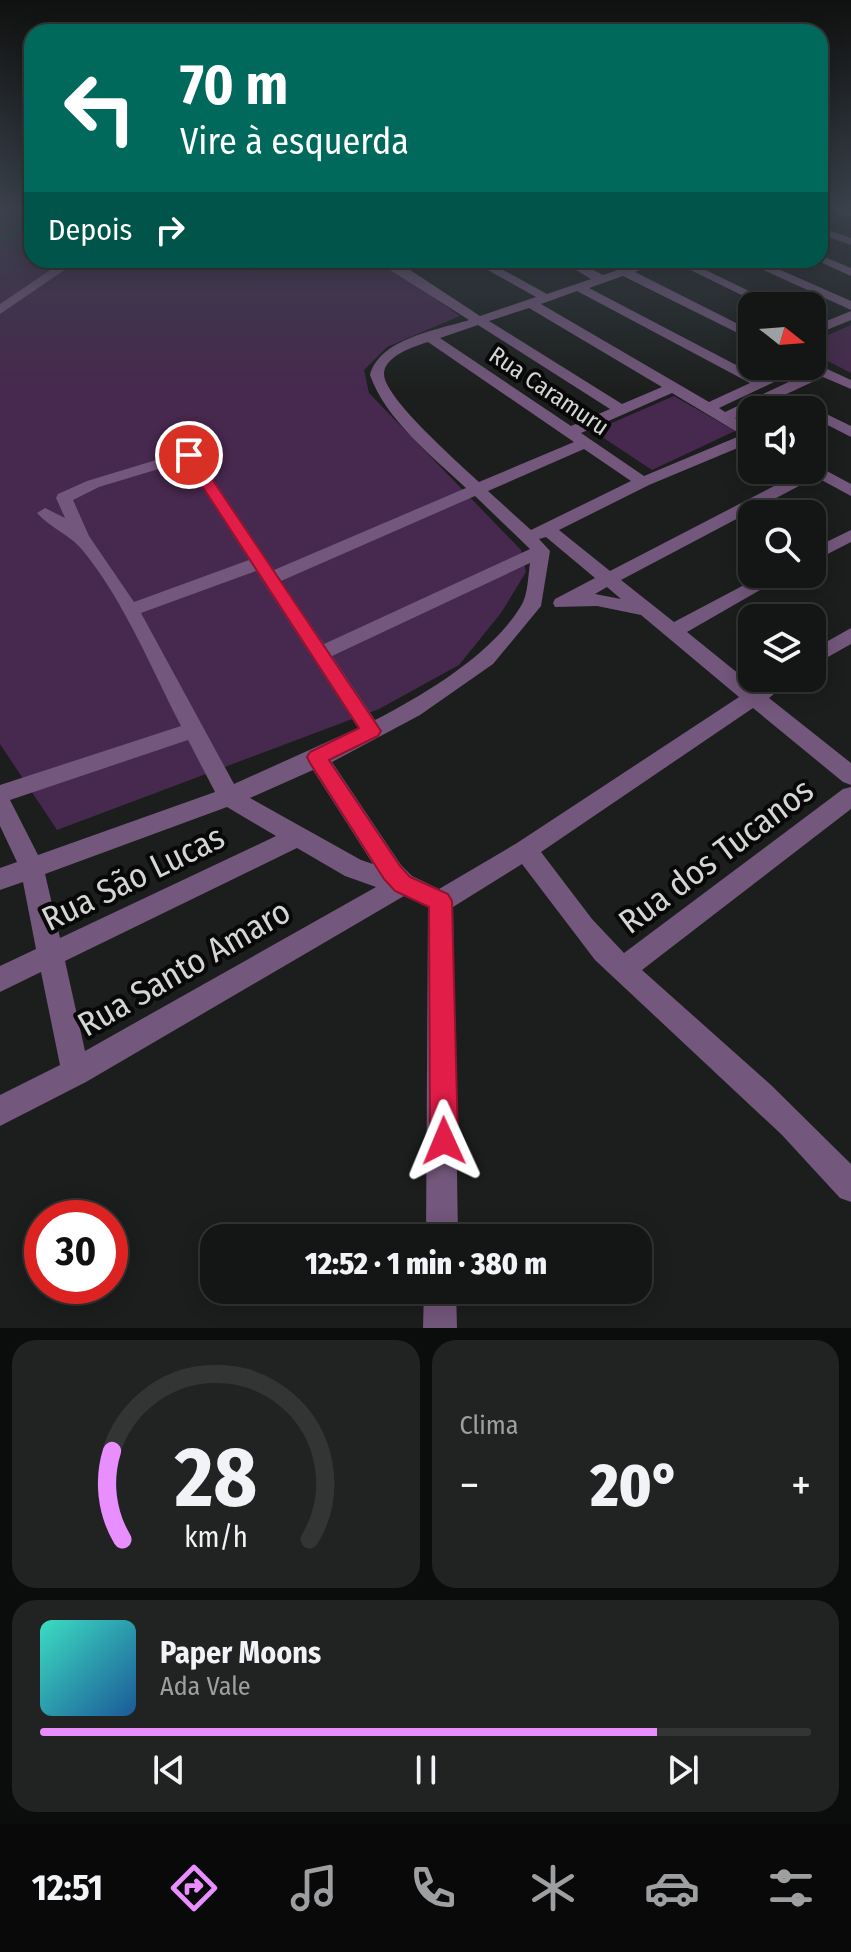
<!DOCTYPE html>
<html lang="pt">
<meta charset="utf-8">
<style>
body{margin:0;font-family:"Fira Sans Condensed",sans-serif;background:#212322;color:#f1f3f6;height:100vh;display:flex;flex-direction:column;font-size:30px;white-space:nowrap}
*{box-sizing:border-box;margin:0}
p{font-size:26px;color:#9d9fa0}
.icon{flex:none;width:44px;height:44px;fill:none;stroke:currentColor;stroke-width:2;stroke-linecap:round;stroke-linejoin:round}
.map{position:relative;height:1328px;overflow:hidden}
.side{display:flex;flex-direction:column;gap:12px;padding:12px;background:#0b0c0c;flex:1}
.side>*{flex:none}
.banner{position:absolute;left:24px;top:24px;width:804px;height:244px;border-radius:24px;box-shadow:0 4px 20px #0003,0 0 0 2px #333534;background:#00695c;color:#fff;overflow:hidden}
.needle{width:52px;rotate:107deg}
.buttons{position:absolute;left:738px;top:292px;display:grid;gap:16px}
.buttons a{display:grid;place-items:center;width:88px;height:88px;border-radius:16px;background:#141615;box-shadow:0 4px 20px #0003,0 0 0 2px #333534;font-size:40px}
.speed{position:absolute;left:24px;top:1200px;display:flex;gap:16px;font-size:40px;font-weight:700;text-align:center}
.speed>*{display:grid;place-content:center;width:104px;height:104px;border-radius:50%;background:#141615;box-shadow:0 4px 20px #0003,0 0 0 2px #333534;line-height:1}
.speed .limit{border:12px solid #d22;background:#fff;color:#111}
.pin{position:absolute;display:grid;place-items:center;width:68px;height:68px;color:#fff;margin:-34px;border:4px solid #fff;border-radius:50%;box-shadow:0 2px 8px #0007}
.me{position:absolute;width:88px;margin:-44px;rotate:359deg;stroke-linejoin:round;filter:drop-shadow(0 0 6px #0008)}
.turn{display:flex;align-items:center;gap:28px;height:168px;padding:0 24px;font-size:36px}
.turn .icon{width:104px;height:104px;stroke-width:2.5}
.turn b{display:block;font-size:56px;line-height:68px}
.then{display:flex;align-items:center;height:76px;padding:0 24px;background:#0003;gap:16px;font-size:30px}
.big{font-size:60px;font-weight:800;line-height:1.1}
.side .widget{flex:1;display:flex;flex-direction:column;justify-content:center;gap:12px;min-width:0;padding:0 28px;border-radius:24px;background:#212322}
.side .dial{align-items:center;gap:0}
.dial svg{height:208px;overflow:visible;fill:none;stroke:#333534;stroke-width:7;stroke-linecap:round;text-anchor:middle}
.dial text{fill:#f1f3f6;stroke:none}
.song{display:flex;align-items:center;gap:24px}
.cover{width:96px;height:96px;border-radius:12px;background:linear-gradient(135deg,hsl(170 70% 55%),hsl(210 70% 35%))}
.played{height:8px;border-radius:4px;background:linear-gradient(90deg,#e88eff 80%,#333534 80%)}
.keys{display:flex;justify-content:space-around;direction:ltr}
.heat{display:flex;justify-content:space-between;align-items:center;font-size:44px;direction:ltr}
.side .tiles{flex:1;display:grid;gap:12px;grid-template-columns:1fr 1fr}
.widget:last-child{grid-column:span 2}
.trip{position:absolute;left:200px;top:1224px;width:452px;height:80px;border-radius:24px;background:#141615;box-shadow:0 4px 20px #0003,0 0 0 2px #333534;font-weight:800;line-height:80px;text-align:center}
.tabs{display:flex;height:128px;justify-content:space-around;align-items:center;background:#080908;color:#9d9fa0}
.tabs .icon{width:56px;height:56px}
.tabs .active{color:#e88eff}
.tabs b{font-size:36px;color:#f1f3f6}
.map>svg:first-child{display:block}
.green{fill:#47284e}
.lines{fill:none;stroke-linecap:round;stroke-linejoin:round}
.stream{stroke:#0f522d;stroke-width:3}
.minor{fill:#74577c;fill-rule:evenodd}
.route{fill:#e11d48;stroke:#92132f;stroke-width:2}
.labels{text-anchor:middle;dominant-baseline:central;stroke-width:8;stroke-linejoin:round;paint-order:stroke}
.far-street-label{font-size:24px;fill:#d4d6d4;stroke:#070807}
.near-street-label{font-size:34px;fill:#d4d6d4;stroke:#070807}
</style>
<div class="map">
<svg width="851" height="1328" viewBox="0 0 851 1328">
<rect width="100%" height="100%" fill="#1b1e1c"/>
<path class="green" d="M 0,207 L 32,207 L 32,260 L 396,260 L 386,265 L 460,316 L 387,347 L 364,370 L 369,393 L 521,550 L 526,572 L 501,613 L 459,665 L 379,709 L 57,830 L 0,744 Z
M 851,325 L 851,373 L 812,353 L 812,342 Z
M 674,396 L 735,431 L 652,470 L 593,431 Z"/>
<g class="lines">
<path class="stream" d="M 0,241 L 13,234 L 32,212"/>
<path class="minor" d="M 828,207 L 851,210 L 851,217 L 829,209 Z
M 820,227 L 851,238 L 851,245 L 820,234 Z
M 820,255 L 851,268 L 851,276 L 816,260 L 820,260 Z
M 65,260 L 79,260 L 0,314 L 0,304 Z
M 383,260 L 395,260 L 480,316 L 536,297 L 470,260 L 485,260 L 547,294 L 591,279 L 559,260 L 574,260 L 603,275 L 647,260 L 665,260 L 635,272 L 752,331 L 752,340 L 623,276 L 589,288 L 761,378 L 788,366 L 812,366 L 812,362 L 851,380 L 851,389 L 823,377 L 735,418 L 752,428 L 752,442 L 649,485 L 559,530 L 610,571 L 805,470 L 812,470 L 812,463 L 851,484 L 851,496 L 816,477 L 621,580 L 674,622 L 765,574 L 788,574 L 687,632 L 755,687 L 768,678 L 793,678 L 769,698 L 851,763 L 851,785 L 843,782 L 753,708 L 541,852 L 592,919 L 624,953 L 843,789 L 851,787 L 851,809 L 642,970 L 771,1085 L 851,1164 L 851,1202 L 840,1198 L 782,1135 L 595,960 L 522,864 L 453,907 L 458,1238 L 426,1238 L 428,907 L 404,896 L 86,1082 L 0,1126 L 0,1095 L 60,1065 L 41,972 L 0,992 L 0,966 L 36,949 L 23,882 L 0,890 L 0,868 L 17,862 L 0,826 L 0,785 L 181,726 C 151,668 125,603 84,552 C 71,535 50,528 37,513 L 45,508 L 65,518 L 56,498 L 58,494 L 87,481 L 189,450 L 195,452 L 274,570 L 466,488 C 432,456 386,420 370,375 C 380,338 438,330 469,320 L 387,268 ZM 577,291 L 750,383 L 709,402 L 541,304 ZM 529,308 L 662,387 L 622,404 L 489,321 ZM 478,325 L 610,409 L 571,426 L 440,338 ZM 428,342 L 574,442 L 479,482 C 460,464 384,398 384,374 C 384,356 415,346 428,342 ZM 806,367 L 812,371 L 725,412 L 719,408 ZM 672,393 L 742,435 L 644,476 L 581,433 ZM 584,449 L 631,481 L 531,530 L 488,491 ZM 185,461 L 249,560 L 134,602 L 89,536 L 73,500 L 99,487 ZM 475,496 L 530,549 L 324,644 L 281,581 ZM 546,537 L 595,578 L 555,599 L 553,603 L 555,607 L 597,606 L 641,615 L 739,697 L 517,843 L 439,889 L 412,876 L 401,865 L 332,762 L 420,715 L 493,664 L 541,606 L 550,551 L 539,539 ZM 530,563 C 528,576 528,595 521,606 C 491,655 425,694 375,720 L 332,656 ZM 256,571 L 358,728 L 234,784 L 141,613 ZM 607,587 L 621,599 L 595,594 ZM 188,740 L 215,792 L 38,855 L 10,800 ZM 313,770 L 373,864 L 361,860 L 250,798 ZM 227,807 L 276,836 L 60,938 L 45,874 ZM 297,848 L 345,876 L 376,887 L 85,1051 L 65,961 Z
M 670,260 L 685,260 L 780,306 L 764,306 Z
M 742,260 L 758,260 L 851,301 L 851,310 Z
M 851,311 L 851,320 L 812,336 L 812,327 Z
M 812,407 L 851,426 L 851,437 L 812,417 L 812,410 L 805,410 Z
M 851,530 L 851,542 L 812,562 L 812,549 Z
M 851,628 L 851,644 L 812,666 L 812,650 Z
M 424,1290 L 456,1290 L 457,1328 L 423,1328 Z"/>
</g>
<linearGradient id="sky" x2="0" y2="1"><stop stop-color="#0f100f"/><stop offset="0.53" stop-color="#39414b"/><stop offset="1" stop-color="#39414b" stop-opacity="0"/></linearGradient>
<rect width="851" height="393" fill="url(#sky)"/>
<path class="route" d="M 189,451 L 196,455 L 381,731 L 378,736 L 329,760 L 400,866 L 410,877 L 448,894 L 452,901 L 458,1141 L 454,1150 L 444,1154 L 434,1150 L 430,1141 L 429,907 L 395,891 L 384,879 L 310,763 L 307,757 L 310,752 L 359,728 L 182,455 Z"/>
<g class="labels">
<g class="far-street-label">
<text transform="translate(549 391) rotate(34)">Rua Caramuru</text>
</g>
<g class="near-street-label">
<text transform="translate(716 856) rotate(-37)">Rua dos Tucanos</text>
<text transform="translate(133 878) rotate(-26)">Rua São Lucas</text>
<text transform="translate(184 968) rotate(-30)">Rua Santo Amaro</text>
</g>
</g>
</svg>
<div class="buttons">
<a><svg class="needle" viewBox="-14 -14 28 28"><path d="M0-13l5 13h-10z" fill="#e53935"/><path d="M0 13l5-13h-10z" fill="#9d9fa0"/></svg></a>
<a><svg class="icon" aria-label="sound" viewBox="0 0 24 24"><path d="M4 9h4l5-4v14l-5-4H4zM17 9q2 3 0 6"/></svg></a>
<a><svg class="icon" aria-label="search" viewBox="0 0 24 24"><circle cx="10" cy="10" r="6"/><path d="M15 15l6 6"/></svg></a>
<a><svg class="icon" aria-label="layers" viewBox="0 0 24 24"><path d="M12 4l9 5-9 5-9-5zM3 14l9 5 9-5"/></svg></a>
</div>
<div class="speed"><div class="limit">30</div></div>
<div class="pin" style="left:189px;top:455px;background:#d93025"><svg class="icon" aria-label="arrive" viewBox="0 0 24 24"><path d="M6 21V4h12l-3 4 3 4H6"/></svg></div>
<svg class="me" style="left:444px;top:1141px" viewBox="-20 -20 40 40"><path d="M0-17L14 15 0 8-14 15z" fill="#e11d48" stroke="#fff" stroke-width="4"/></svg>
<div class="trip">12:52 · 1 min · 380 m</div>
<div class="banner">
<div class="turn"><svg class="icon" aria-label="left" viewBox="0 0 24 24"><path d="M17 20v-9H6M10 6l-5 5 5 5"/></svg><div><b>70 m</b>Vire à esquerda</div></div>
<div class="then">Depois<svg class="icon" aria-label="right" viewBox="0 0 24 24"><path d="M7 20v-9h11M14 6l5 5-5 5"/></svg></div>
</div>
</div>
<section class="side">
<div class="tiles">
<div class="widget dial"><svg viewBox="0 0 100 80">
<path d="M14 69A42 42 0 1 1 86 69"/>
<path d="M14 69A42 42 0 0 1 10 35" stroke="#e88eff"/>
<text x="50" y="56" font-size="32" font-weight="700">28</text>
<text x="50" y="72" font-size="11">km/h</text>
</svg></div>
<div class="widget"><p>Clima</p>
<div class="heat"><a>−</a><b class="big">20°</b><a>+</a></div>
</div>
<div class="widget">
<div class="song"><i class="cover"></i><div><b>Paper Moons</b><p>Ada Vale</p></div></div>
<div class="played"></div>
<div class="keys"><svg class="icon" aria-label="previous" viewBox="0 0 24 24"><path d="M18 5L8 12l10 7zM5 5v14"/></svg><svg class="icon" aria-label="pause" viewBox="0 0 24 24"><path d="M8 5v14M16 5v14"/></svg><svg class="icon" aria-label="next" viewBox="0 0 24 24"><path d="M6 5l10 7-10 7zM19 5v14"/></svg></div>
</div>
</div>
</section>
<nav class="tabs">
<b>12:51</b>
<svg class="icon active" aria-label="directions" viewBox="0 0 24 24"><path d="M12 3l9 9-9 9-9-9zM9 14v-3h6M13 9l2 2-2 2"/></svg>
<svg class="icon" aria-label="music" viewBox="0 0 24 24"><path d="M9 18V5l10-2v13"/><circle cx="6" cy="18" r="3"/><circle cx="16" cy="16" r="3"/></svg>
<svg class="icon" aria-label="phone" viewBox="0 0 24 24"><path d="M5 4h4l2 5-3 2q2 4 5 5l2-3 5 2v4C11 20 4 13 5 4z"/></svg>
<svg class="icon" aria-label="climate" viewBox="0 0 24 24"><path d="M12 3v18M4 7l16 10M4 17L20 7"/></svg>
<svg class="icon" aria-label="car" viewBox="0 0 24 24"><path d="M5 17H2v-5l4-1 3-4h7l3 4 3 1v5h-3M9 17h6M6 11h13"/><circle cx="7" cy="17" r="2"/><circle cx="17" cy="17" r="2"/></svg>
<svg class="icon" aria-label="filters" viewBox="0 0 24 24"><path d="M4 7h16M4 17h16"/><circle cx="9" cy="7" r="2"/><circle cx="15" cy="17" r="2"/></svg>
</nav>
